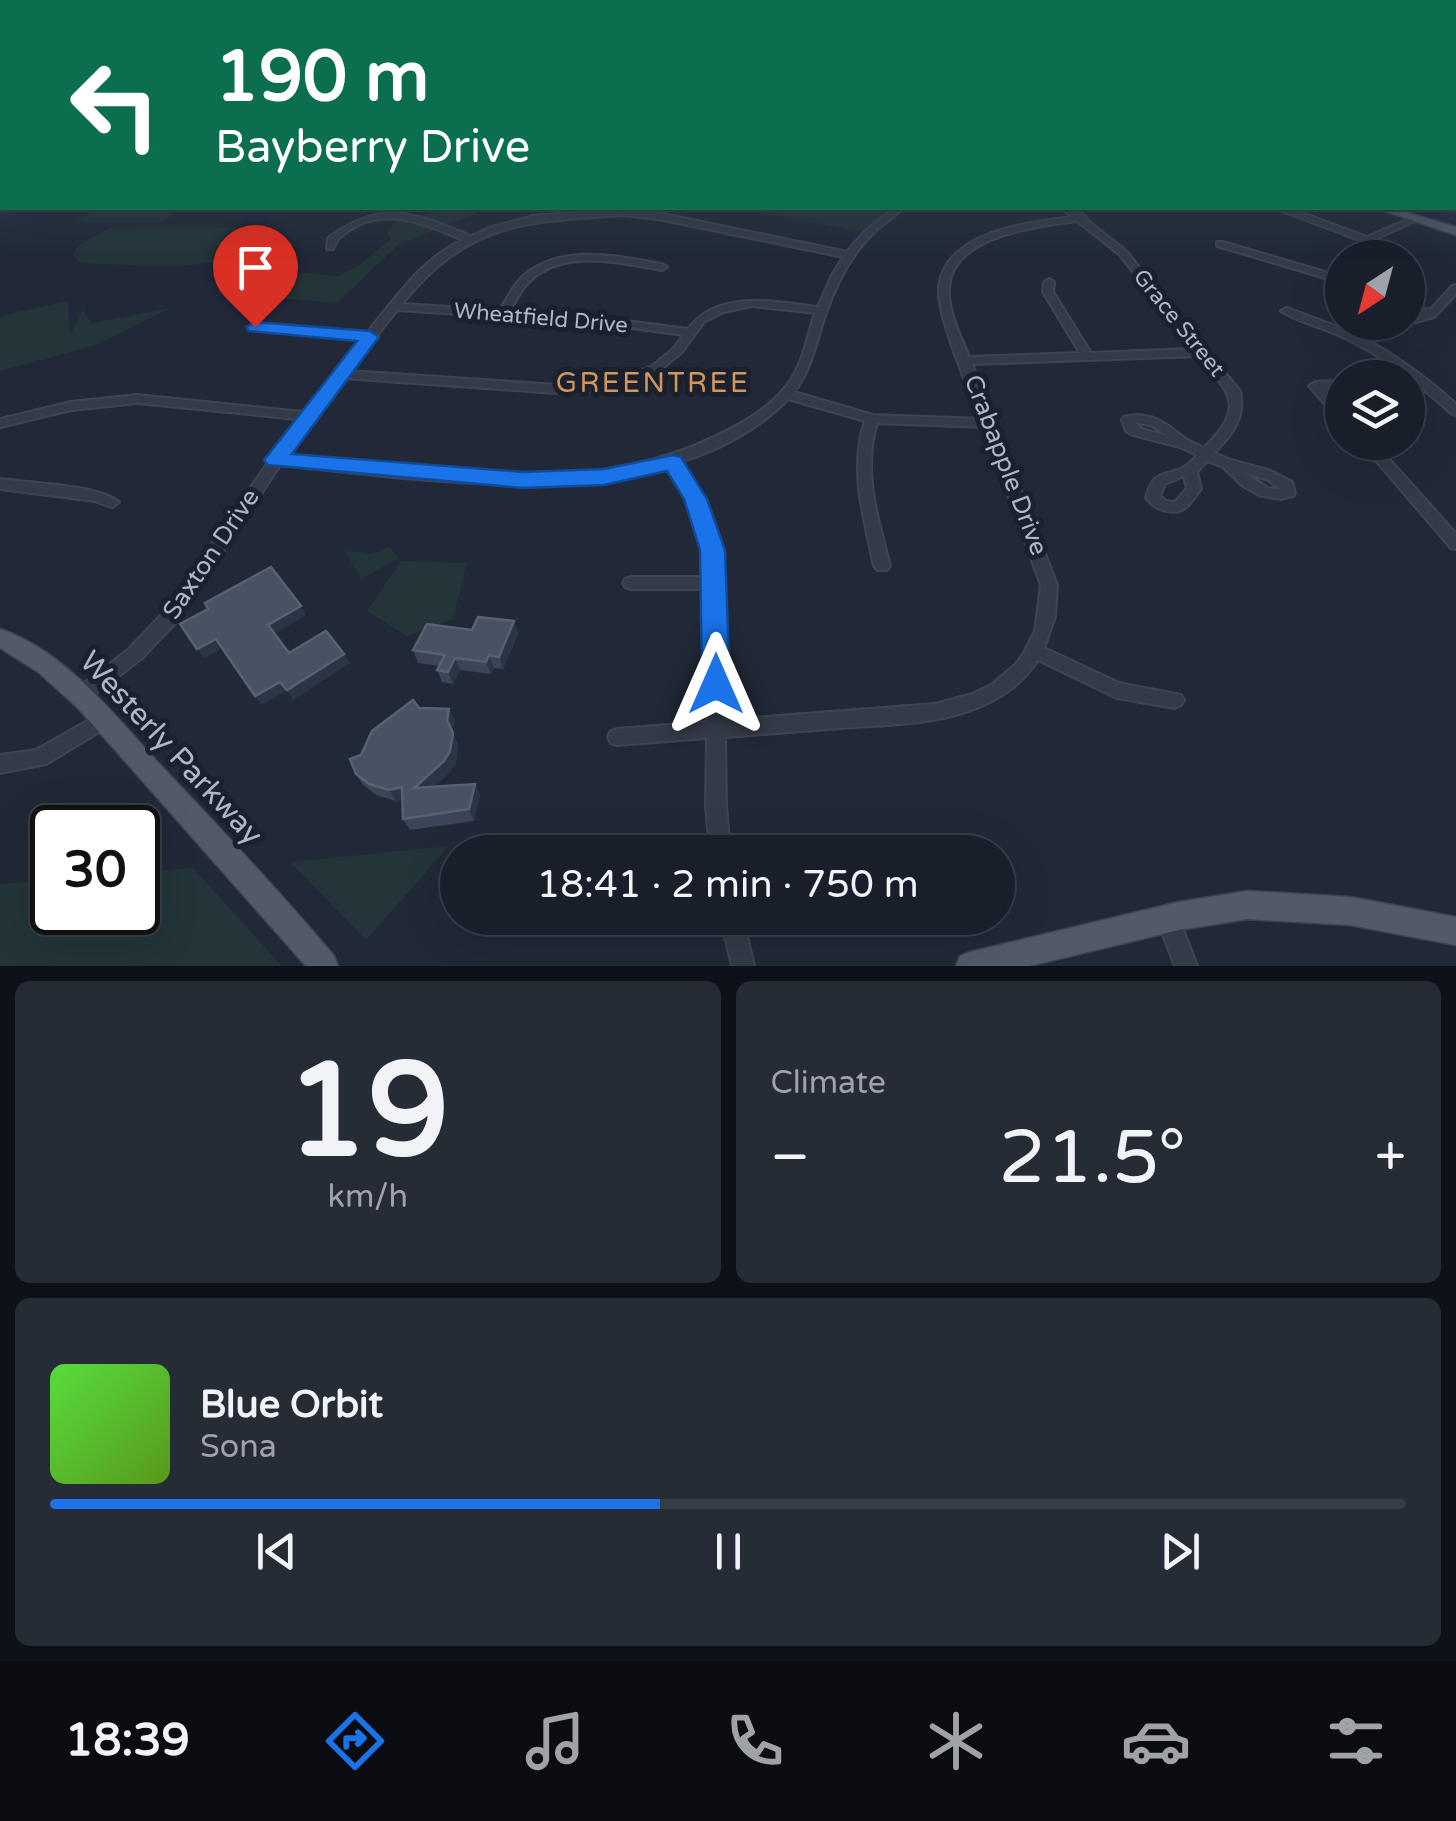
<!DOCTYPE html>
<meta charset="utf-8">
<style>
body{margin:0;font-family:"Varela Round",sans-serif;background:#262c36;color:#f1f3f6;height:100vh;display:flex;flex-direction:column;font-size:38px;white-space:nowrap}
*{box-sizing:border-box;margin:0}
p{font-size:32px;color:#9fa2a8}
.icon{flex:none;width:55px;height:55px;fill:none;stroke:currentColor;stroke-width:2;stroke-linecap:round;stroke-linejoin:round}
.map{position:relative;height:966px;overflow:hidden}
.drawer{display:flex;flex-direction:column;gap:15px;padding:15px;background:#0e1117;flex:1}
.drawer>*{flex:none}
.hud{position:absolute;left:0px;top:0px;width:1458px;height:210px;box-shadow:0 10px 40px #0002,0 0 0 2px #373d47;background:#0b6e4f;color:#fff;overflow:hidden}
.needle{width:65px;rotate:216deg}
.controls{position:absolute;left:1325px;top:240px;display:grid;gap:20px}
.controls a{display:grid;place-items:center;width:100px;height:100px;border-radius:50%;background:#191f2a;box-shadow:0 10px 40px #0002,0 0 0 2px #373d47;font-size:50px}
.speed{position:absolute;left:30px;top:805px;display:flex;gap:20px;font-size:50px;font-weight:700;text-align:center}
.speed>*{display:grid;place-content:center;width:130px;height:130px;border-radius:50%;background:#191f2a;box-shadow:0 10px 40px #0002,0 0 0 2px #373d47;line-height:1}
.speed .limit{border:5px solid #111;border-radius:15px;background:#fff;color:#111}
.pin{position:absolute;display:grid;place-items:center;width:85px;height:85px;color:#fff;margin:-102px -42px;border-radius:50% 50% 50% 0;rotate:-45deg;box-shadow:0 0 10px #0007}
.pin .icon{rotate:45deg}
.me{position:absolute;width:110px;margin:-55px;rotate:0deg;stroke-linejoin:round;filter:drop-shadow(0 0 8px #0008)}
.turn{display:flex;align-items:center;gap:35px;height:210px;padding:0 50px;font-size:45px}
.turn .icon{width:130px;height:130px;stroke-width:2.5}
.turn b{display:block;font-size:70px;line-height:85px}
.big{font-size:75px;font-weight:600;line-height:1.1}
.drawer .card{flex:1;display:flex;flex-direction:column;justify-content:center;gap:15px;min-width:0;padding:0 35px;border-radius:15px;background:#262c36}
.drawer .dial{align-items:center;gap:0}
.dial b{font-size:130px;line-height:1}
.song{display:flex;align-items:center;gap:30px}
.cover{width:120px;height:120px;border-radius:15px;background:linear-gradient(135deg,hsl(110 70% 55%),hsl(90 70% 35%))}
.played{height:10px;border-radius:5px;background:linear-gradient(90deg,#1a73e8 45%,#373d47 45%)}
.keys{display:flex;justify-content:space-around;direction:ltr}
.heat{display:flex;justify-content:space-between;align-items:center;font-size:55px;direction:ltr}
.drawer .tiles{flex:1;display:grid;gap:15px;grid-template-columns:1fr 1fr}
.card:last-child{grid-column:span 2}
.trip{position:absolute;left:440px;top:835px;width:575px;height:100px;border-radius:50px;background:#191f2a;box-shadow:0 10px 40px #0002,0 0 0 2px #373d47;font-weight:600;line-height:100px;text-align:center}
.menu{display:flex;height:160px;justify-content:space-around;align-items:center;background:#0a0c11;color:#9fa2a8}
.menu .icon{width:70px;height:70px}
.menu .current{color:#1a73e8}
.menu b{font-size:45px;color:#f1f3f6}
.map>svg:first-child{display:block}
.green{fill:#233539}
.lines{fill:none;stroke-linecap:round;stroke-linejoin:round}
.minor-casing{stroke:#3e4452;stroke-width:4}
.major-casing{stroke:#3e4452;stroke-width:3}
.minor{fill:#343b48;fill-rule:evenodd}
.major{fill:#525a69;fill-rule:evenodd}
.wall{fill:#3c4557}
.shaded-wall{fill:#2c3546}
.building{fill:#485263;stroke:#586172;stroke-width:2.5}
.route{fill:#1a73e8;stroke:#114b97;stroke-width:2.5}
.labels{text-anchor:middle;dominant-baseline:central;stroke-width:10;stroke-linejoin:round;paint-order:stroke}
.far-street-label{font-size:22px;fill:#afb6c5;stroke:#1a202d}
.street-label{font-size:25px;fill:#afb6c5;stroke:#1a202d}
.neighbourhood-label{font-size:28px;letter-spacing:2.5px;fill:#d2975c;stroke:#1a202d}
.near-street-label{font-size:30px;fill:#afb6c5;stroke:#1a202d}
</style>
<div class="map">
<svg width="1456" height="966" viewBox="0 0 1456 966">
<rect width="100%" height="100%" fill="#212938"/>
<path class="green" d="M 96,208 L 179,208 L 163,222 L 77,222 Z
M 447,208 L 489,208 L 399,244 L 337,303 L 224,293 L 252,268 L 339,276 L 358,266 L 391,239 L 387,233 L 400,216 L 416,219 Z
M 739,208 L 894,208 L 861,232 Z
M 277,227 L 256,231 L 258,241 C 229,276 137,264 94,264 L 79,262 L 73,255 L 80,244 L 109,228 Z
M 82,298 L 83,311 L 92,323 L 171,308 L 93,346 L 0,371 L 0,316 L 68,301 L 70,335 L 82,311 Z
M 390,547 L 398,558 L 361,580 L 344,550 L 370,554 Z
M 401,561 L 467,563 L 453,619 L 407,636 L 367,611 Z
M 449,846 L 366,940 L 290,862 Z
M 193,868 L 282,966 L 0,966 L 0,884 L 52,880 L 52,912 L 138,912 L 138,873 Z"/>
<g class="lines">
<defs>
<path id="minor" d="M 0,161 L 2,161 L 2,166 L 0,166 Z
M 894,208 L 903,208 C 894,217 883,224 873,233 C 851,255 836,284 826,313 C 816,341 812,369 794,392 L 873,415 L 980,419 C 969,389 936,315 939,287 C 945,231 1028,223 1072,217 L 1062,208 L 1071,208 L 1085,216 L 1086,219 L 1126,251 L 1240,391 C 1246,417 1232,435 1214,453 L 1231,460 L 1271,471 L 1292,482 L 1295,493 L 1293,496 L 1280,499 L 1259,495 L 1243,486 L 1223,467 L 1207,461 L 1197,472 L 1201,489 C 1191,502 1185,515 1168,511 C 1157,509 1153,506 1146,498 C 1152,470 1164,477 1184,467 C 1187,466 1195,458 1197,455 L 1180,447 L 1133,435 L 1126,431 L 1122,420 L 1124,417 C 1149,411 1164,421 1183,437 C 1189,442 1197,444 1204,448 C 1246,406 1231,395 1199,356 L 972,364 L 1057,585 L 1055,616 L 1044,648 L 1119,683 L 1181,695 L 1184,700 L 1181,705 L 1175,708 L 1117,698 L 1038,660 C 995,725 910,723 841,728 C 802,731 764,734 725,737 L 726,806 L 730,852 L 710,852 L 706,806 L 707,738 L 617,745 L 611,743 L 608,737 L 611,731 L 617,729 L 707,722 L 708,589 L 631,589 L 625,587 L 623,583 L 625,579 L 631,577 L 707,577 C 702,536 688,501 668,465 C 541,500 409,478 280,465 L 179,619 L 141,659 L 86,701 L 80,704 L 74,701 L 71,696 L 74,691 L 129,649 L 167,609 L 298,419 L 137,403 L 71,410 L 0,427 L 0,419 L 71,402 L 137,395 L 303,412 L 362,340 L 255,330 L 251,329 L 251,325 L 367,333 C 395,299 422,258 463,240 C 426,225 386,205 348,231 C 340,237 336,240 333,249 L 327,249 L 328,238 C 382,198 414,213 471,236 L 489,228 L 533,216 L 622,209 L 659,213 L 847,252 L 865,231 ZM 622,215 L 659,219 L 843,257 L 831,277 L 818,307 C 775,302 718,289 688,329 L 587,316 L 510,311 C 515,302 520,292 527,284 C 561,247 619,263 662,270 L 667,267 L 662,264 C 617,256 560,243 522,277 C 513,286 507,299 500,310 L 402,304 C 468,222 524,222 622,215 ZM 1077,221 L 1120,255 L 1194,349 L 1091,353 L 1053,292 L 1054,282 L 1049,279 L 1044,282 L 1043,292 L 1080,353 L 969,357 C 961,337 948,312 949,290 C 950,235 1037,227 1077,221 ZM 752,306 L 815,313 C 807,337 803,364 788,384 C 769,409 742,424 714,437 C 581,500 426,471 285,457 L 311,419 L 343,378 L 557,393 L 605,391 L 659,371 L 681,353 L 705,321 L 724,312 ZM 397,310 L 587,322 L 684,335 L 673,349 L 651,367 L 604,383 L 557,385 L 349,371 ZM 788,399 L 865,421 C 849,470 864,517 874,566 L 877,570 L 887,570 L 890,566 C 878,519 862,471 877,423 L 983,427 L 1041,585 L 1035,631 L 1024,653 L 1015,665 L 991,685 L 972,694 L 935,704 L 725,720 L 724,583 C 717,538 702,501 679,462 C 719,451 760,428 788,399 ZM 1135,422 L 1153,426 L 1167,436 L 1142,429 ZM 1244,472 L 1268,480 L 1281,490 L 1268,488 ZM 1184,476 L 1187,488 L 1175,502 L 1166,501 L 1160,496 L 1165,484 Z
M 1282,208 L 1289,208 L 1367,237 L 1415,216 L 1422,218 L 1375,239 L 1354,258 L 1344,258 L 1362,241 L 1282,211 Z
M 1217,242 L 1223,242 L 1342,277 L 1342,283 L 1217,246 Z
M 1456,285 L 1456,294 L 1434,317 L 1408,324 L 1404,323 L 1375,329 L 1358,335 C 1394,354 1426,377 1456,404 L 1456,415 L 1452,414 C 1420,385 1386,358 1347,339 C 1326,328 1300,323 1281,311 L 1286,308 L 1290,309 L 1349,331 L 1374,322 L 1408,322 L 1408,317 L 1417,314 L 1408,310 L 1408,303 L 1427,310 L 1432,308 L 1452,286 Z
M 1342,381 L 1342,388 L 1325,389 L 1342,409 L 1342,420 L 1338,419 L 1309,386 L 1315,382 Z
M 1360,442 L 1374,442 L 1456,534 L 1456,549 L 1451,548 Z
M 0,479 C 29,483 99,485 119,502 L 112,507 L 95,501 L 0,489 Z
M 103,712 L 109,714 L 112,720 L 109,726 L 46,764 L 0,773 L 0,755 L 36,750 Z
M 1168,908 L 1176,911 L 1197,966 L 1175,966 L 1157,919 L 1160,911 Z
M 721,918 L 743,918 L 754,966 L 732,966 Z"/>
<path id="major" d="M 1376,208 L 1392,208 L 1456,227 L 1456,235 Z
M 0,629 C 70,653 119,722 168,773 C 225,833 281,893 334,956 L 338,966 L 306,966 L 78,708 L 38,672 L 0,648 Z
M 1247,891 L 1350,897 L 1456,917 L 1456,945 L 1350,925 L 1247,919 L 1179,930 L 1029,966 L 956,966 L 960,956 L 970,952 L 1179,902 Z"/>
</defs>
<use href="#minor" class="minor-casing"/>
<use href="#major" class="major-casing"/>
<use href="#minor" class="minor"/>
<use href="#major" class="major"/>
</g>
<path class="wall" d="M 2,171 L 2,193 L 0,193 L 0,173 Z
M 514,621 L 518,634 L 503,669 L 494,668 L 491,674 L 460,670 L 453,684 L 442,682 L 437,670 L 440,666 L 418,663 L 413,650 L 472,630 Z
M 419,708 L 455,720 L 452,732 L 458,744 L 456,763 L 449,773 L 434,787 L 475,784 L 480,795 L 474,821 L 410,830 L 403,819 L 402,800 L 396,801 L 376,795 L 363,785 L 356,774 L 361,755 Z"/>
<path class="shaded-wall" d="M 301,606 L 306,615 L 274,634 L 268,625 Z
M 514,621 L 518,634 L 503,669 L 499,657 Z
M 216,639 L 223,648 L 204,658 L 197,649 Z
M 344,654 L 350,663 L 293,700 L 287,690 Z
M 489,655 L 494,668 L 491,674 L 486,662 Z
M 455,658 L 460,670 L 453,684 L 448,672 Z
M 280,682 L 286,691 L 262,705 L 255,696 Z
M 449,709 L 455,720 L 452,732 L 447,720 Z
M 453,733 L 458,744 L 456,763 L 449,773 L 420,800 L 414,788 Z
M 475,784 L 480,795 L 474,821 L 469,809 Z
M 402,787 L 408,799 L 396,801 L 389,790 Z"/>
<path class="building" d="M 271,567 L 301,606 L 268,625 L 289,653 L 326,631 L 344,654 L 287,690 L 280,682 L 255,696 L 216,639 L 197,649 L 180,624 L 208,609 L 205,603 Z
M 478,617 L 514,621 L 499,657 L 489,655 L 486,662 L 455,658 L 448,672 L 437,670 L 445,655 L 413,650 L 427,624 L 472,630 Z
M 413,700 L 419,708 L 449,709 L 447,720 L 453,733 L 450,751 L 444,761 L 414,788 L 475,784 L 469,809 L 403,819 L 402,787 L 389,790 L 369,784 L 356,774 L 350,759 L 361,755 L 372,731 Z"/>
<linearGradient id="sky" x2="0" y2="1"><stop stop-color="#12171f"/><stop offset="0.48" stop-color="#3d495e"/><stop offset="1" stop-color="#3d495e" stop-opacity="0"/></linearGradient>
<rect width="1456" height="258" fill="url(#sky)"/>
<path class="route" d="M 255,322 L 370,331 L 379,337 L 292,454 L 523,472 L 604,469 L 673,455 L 681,457 L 707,499 L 725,550 L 730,684 L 726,693 L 716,697 L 706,693 L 702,684 L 700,550 L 684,499 L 667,471 L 604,485 L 523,488 L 268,465 L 264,460 L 268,455 L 357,341 L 249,331 L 246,327 Z"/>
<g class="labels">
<g class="far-street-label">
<text transform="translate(541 318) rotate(5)">Wheatfield Drive</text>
<text transform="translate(1179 323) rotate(51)">Grace Street</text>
</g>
<g class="street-label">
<text transform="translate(1006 465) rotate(69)">Crabapple Drive</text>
<text transform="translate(211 554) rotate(-56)">Saxton Drive</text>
</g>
<g class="neighbourhood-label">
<text x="653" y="383">GREENTREE</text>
</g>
<g class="near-street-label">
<text transform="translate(171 748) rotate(47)">Westerly Parkway</text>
</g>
</g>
</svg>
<div class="controls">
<a><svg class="needle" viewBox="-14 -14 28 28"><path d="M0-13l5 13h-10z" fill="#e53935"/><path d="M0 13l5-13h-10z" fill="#9fa2a8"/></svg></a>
<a><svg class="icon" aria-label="layers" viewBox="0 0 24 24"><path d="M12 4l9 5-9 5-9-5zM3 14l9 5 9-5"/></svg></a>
</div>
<div class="speed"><div class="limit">30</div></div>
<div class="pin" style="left:255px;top:327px;background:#d93025"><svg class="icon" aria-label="arrive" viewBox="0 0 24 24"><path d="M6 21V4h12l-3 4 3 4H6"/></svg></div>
<svg class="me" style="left:716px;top:684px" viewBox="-20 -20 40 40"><path d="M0-17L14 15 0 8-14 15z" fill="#1a73e8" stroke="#fff" stroke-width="4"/></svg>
<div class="trip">18:41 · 2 min · 750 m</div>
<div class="hud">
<div class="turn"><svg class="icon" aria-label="left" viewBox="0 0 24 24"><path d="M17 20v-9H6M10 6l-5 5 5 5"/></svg><div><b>190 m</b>Bayberry Drive</div></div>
</div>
</div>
<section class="drawer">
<div class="tiles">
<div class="card dial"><b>19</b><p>km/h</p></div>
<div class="card"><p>Climate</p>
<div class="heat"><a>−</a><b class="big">21.5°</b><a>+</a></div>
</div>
<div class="card">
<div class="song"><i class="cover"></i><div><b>Blue Orbit</b><p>Sona</p></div></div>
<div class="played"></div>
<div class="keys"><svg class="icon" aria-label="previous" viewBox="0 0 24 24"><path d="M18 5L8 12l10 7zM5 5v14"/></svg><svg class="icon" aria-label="pause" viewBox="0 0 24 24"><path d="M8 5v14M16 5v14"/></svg><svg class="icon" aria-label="next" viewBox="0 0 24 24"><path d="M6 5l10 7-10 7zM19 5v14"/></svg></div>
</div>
</div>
</section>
<nav class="menu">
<b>18:39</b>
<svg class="icon current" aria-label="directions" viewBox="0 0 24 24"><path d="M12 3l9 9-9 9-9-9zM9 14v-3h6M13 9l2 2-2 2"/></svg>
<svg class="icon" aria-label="music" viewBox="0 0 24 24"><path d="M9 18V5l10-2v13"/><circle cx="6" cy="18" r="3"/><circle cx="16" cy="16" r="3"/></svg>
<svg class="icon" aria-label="phone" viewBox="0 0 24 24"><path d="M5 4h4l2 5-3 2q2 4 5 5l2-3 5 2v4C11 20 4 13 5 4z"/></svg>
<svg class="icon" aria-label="climate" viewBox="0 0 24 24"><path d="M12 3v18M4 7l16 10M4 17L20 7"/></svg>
<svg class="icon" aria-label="car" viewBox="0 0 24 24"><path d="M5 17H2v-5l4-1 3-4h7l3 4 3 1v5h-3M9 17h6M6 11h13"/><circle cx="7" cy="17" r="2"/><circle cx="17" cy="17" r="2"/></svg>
<svg class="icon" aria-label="filters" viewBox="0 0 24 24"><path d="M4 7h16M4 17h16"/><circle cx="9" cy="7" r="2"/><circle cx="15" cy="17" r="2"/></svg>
</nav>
